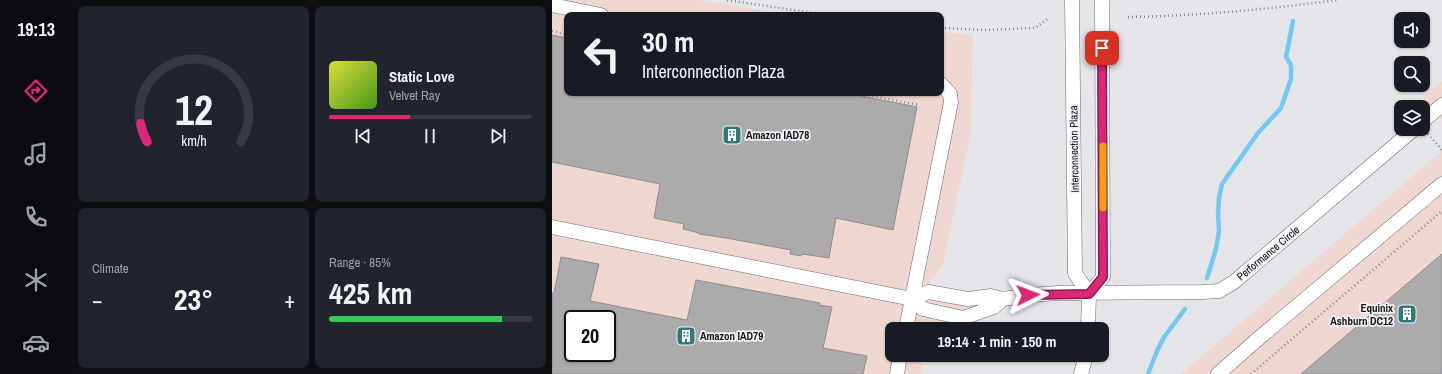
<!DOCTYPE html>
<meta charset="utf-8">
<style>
body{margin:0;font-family:"Archivo Narrow",sans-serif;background:#20242c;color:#f1f3f6;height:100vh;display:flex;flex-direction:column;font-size:15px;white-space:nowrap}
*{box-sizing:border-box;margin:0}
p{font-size:13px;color:#9ea1a6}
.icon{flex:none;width:22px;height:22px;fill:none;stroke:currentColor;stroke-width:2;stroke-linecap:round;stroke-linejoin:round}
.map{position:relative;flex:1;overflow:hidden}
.drawer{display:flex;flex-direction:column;gap:6px;padding:6px;background:#0d0f14;width:480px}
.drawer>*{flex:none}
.guide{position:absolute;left:12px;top:12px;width:380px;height:84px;border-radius:8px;box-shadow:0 1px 3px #0004;background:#171b24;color:#f1f3f6;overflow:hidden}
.buttons{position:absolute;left:842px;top:12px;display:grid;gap:8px}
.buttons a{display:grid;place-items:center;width:36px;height:36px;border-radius:8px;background:#171b24;box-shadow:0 1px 3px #0004;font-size:20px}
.speed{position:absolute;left:12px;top:310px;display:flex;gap:8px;font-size:20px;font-weight:700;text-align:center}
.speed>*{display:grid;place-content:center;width:52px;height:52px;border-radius:50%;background:#171b24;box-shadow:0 1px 3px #0004;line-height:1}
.speed .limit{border:2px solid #111;border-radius:6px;background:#fff;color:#111}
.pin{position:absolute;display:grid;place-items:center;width:34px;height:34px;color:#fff;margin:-17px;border-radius:8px;box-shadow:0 2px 6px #0006}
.me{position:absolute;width:44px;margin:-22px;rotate:87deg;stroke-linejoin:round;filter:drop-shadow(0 0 3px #0008)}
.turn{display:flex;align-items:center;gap:14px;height:84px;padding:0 12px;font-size:18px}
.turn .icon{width:52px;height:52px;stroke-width:2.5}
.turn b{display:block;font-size:28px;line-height:34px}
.big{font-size:30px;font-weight:800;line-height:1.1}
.drawer .tile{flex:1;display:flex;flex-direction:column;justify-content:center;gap:6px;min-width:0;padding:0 14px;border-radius:8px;background:#20242c}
.drawer .dial{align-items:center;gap:0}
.dial svg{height:104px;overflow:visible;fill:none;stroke:#363941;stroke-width:7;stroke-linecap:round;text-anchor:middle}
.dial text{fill:#f1f3f6;stroke:none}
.song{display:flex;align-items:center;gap:12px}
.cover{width:48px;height:48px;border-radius:6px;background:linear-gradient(135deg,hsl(60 70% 55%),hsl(100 70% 35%))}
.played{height:4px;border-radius:2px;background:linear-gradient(90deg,#db2777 40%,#363941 40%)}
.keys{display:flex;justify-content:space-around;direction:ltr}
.heat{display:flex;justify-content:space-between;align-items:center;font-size:22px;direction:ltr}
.charge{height:6px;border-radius:3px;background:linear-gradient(90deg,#34c759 85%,#363941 0)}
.drawer .tiles{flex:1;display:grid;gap:6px;grid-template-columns:repeat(2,1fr)}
.trip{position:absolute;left:333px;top:322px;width:224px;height:40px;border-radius:8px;background:#171b24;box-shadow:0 1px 3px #0004;font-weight:800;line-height:40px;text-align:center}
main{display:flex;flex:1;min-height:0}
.tabs{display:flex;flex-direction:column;width:72px;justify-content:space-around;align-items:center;background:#090b0e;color:#9ea1a6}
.tabs .icon{width:28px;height:28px}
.tabs .on{color:#db2777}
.tabs b{font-size:18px;color:#f1f3f6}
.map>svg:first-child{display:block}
.industrial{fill:#efd6ce;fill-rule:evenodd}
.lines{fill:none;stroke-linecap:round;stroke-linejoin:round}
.stream{stroke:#71c9f4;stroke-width:4.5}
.building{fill:#adaaae;stroke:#8f8d90;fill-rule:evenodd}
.minor-casing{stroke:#6b6c6f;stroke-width:15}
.path{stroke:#88888b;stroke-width:2.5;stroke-dasharray:1 3;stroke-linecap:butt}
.minor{stroke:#fff;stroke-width:14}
.route-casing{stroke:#8e194d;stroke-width:10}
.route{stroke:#db2777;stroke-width:7}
.slow{stroke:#f59e0b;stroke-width:7}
.labels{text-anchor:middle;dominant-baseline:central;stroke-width:3.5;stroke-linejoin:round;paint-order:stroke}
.poi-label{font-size:11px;font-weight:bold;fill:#111112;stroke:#f2f3f6;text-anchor:start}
.street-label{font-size:11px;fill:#111112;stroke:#f2f3f6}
</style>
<main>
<nav class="tabs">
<b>19:13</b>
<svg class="icon on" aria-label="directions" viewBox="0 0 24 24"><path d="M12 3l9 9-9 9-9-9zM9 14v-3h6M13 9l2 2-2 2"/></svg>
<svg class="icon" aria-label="music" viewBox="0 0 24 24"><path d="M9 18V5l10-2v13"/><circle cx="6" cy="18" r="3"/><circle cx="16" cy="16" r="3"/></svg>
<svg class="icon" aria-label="phone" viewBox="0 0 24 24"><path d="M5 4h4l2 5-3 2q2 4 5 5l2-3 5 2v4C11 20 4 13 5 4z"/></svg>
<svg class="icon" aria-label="climate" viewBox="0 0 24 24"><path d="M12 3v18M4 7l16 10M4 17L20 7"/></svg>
<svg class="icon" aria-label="car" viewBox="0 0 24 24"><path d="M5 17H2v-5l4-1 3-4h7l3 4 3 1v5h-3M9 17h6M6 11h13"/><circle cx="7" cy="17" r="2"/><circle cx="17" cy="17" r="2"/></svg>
</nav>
<section class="drawer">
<div class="tiles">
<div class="tile dial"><svg viewBox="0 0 100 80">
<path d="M14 69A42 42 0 1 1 86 69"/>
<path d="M14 69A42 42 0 0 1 9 55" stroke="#db2777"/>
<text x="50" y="56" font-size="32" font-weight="700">12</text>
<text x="50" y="72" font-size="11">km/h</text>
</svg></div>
<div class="tile">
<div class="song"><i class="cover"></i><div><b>Static Love</b><p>Velvet Ray</p></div></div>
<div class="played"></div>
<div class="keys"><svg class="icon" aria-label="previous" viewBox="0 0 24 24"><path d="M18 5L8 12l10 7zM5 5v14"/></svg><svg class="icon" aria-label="pause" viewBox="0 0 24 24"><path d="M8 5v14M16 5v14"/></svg><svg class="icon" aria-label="next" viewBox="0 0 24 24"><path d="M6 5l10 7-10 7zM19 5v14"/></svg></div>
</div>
<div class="tile"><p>Climate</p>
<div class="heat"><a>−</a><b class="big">23°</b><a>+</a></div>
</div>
<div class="tile"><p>Range · 85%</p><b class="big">425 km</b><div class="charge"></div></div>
</div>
</section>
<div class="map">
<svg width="890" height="374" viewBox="0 0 890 374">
<rect width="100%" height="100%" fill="#e4e5e9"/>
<path class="industrial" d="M 0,0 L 146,0 L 234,15 L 15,15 L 15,93 L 389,93 L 389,32 L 421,35 L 418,136 L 391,265 L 379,280 L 375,298 L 414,305 L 409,326 L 390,326 L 377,329 L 340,329 L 340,355 L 368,355 L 366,362 L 371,364 L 369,374 L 0,374 ZM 21,319 L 55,319 L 55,353 L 21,353 Z
M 890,81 L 890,119 L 871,97 Z
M 890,151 L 890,374 L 629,374 Z"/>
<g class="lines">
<path class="stream" d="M 655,278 L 664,249 L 667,231 L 666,214 L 667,198 L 670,184 L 706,133 L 729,108 L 739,79 L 739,65 L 734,57 L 741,21
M 596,374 L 605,351 L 612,337 L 633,309"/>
</g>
<path class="building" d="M 0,35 L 15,38 L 15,93 L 294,93 L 365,107 L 341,230 L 284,218 L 277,258 L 250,254 L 249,256 L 238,254 L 239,250 L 174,238 L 147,234 L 147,233 L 131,229 L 132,224 L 102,218 L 108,184 L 0,162 Z
M 890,254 L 890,374 L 749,374 Z
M 9,257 L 47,264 L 38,301 L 135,320 L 144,280 L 268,303 L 267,305 L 280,307 L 271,348 L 315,356 L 311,374 L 0,374 L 0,293 L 2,293 ZM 21,319 L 55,319 L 55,353 L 21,353 Z"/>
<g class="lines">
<defs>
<path id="minor" d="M 520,0 L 523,273 L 537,294 L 536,329
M 0,5 L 49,15
M 871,121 L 890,105
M 0,227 L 360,299 L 371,309 L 411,318 L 442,307 L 451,299
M 537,294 L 551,277 L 550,0
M 360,299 L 376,292 L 416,299 L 439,296 L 451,299 L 476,295 L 507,293 L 650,292 L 667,291 L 682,282 L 862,129
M 354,329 L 399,102 L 398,94 L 389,84
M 345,374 L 348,355
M 529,374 L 534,355
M 666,374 L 707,338 L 890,184"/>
</defs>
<use href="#minor" class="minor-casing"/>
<path class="path" d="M 175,0 L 275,15
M 576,17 C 646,16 716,9 786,0
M 389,28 L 432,30 L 483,28 L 497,18
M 0,31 L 15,35
M 305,93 L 367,105
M 876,134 L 890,150
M 699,374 L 890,211"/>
<use href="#minor" class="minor"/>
</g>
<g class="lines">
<defs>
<path id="route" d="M 476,295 L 537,294 L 551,277 L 550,48"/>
</defs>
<use href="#route" class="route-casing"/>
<use href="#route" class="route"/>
<path class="slow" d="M 551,146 L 551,208"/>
</g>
<defs>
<symbol id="building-square" viewBox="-11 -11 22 22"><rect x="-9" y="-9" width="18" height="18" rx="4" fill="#2f7979" stroke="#f2f3f6"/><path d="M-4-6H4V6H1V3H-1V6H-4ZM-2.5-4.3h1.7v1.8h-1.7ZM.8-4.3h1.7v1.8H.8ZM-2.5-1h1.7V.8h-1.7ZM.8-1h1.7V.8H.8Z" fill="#fff"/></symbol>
</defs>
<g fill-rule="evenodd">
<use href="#building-square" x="169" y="124" width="22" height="22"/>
<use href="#building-square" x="844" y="303" width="22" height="22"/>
<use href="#building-square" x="123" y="325" width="22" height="22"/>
</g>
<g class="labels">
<g class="poi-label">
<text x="194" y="135">Amazon IAD78</text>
<text x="841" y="308" text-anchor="end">Equinix<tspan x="841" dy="13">Ashburn DC12</tspan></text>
<text x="148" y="336">Amazon IAD79</text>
</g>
<g class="street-label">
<text transform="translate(522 149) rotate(-91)">Interconnection Plaza</text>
<text transform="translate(716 253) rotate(-40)">Performance Circle</text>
</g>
</g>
</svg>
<div class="buttons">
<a><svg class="icon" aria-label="sound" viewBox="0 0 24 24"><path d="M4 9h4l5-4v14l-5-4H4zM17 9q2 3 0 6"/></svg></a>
<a><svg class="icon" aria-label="search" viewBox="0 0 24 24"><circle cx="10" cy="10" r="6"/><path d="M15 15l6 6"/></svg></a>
<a><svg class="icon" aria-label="layers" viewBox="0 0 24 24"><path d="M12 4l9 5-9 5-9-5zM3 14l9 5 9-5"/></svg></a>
</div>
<div class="speed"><div class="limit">20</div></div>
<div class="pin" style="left:550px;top:48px;background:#d93025"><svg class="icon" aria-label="arrive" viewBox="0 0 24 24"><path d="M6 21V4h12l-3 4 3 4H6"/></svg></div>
<svg class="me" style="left:476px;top:295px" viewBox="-20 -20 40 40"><path d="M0-17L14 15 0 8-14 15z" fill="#db2777" stroke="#fff" stroke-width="4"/></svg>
<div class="trip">19:14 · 1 min · 150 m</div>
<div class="guide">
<div class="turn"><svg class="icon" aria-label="left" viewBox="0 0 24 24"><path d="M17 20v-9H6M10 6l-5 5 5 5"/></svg><div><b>30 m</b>Interconnection Plaza</div></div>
</div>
</div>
</main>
